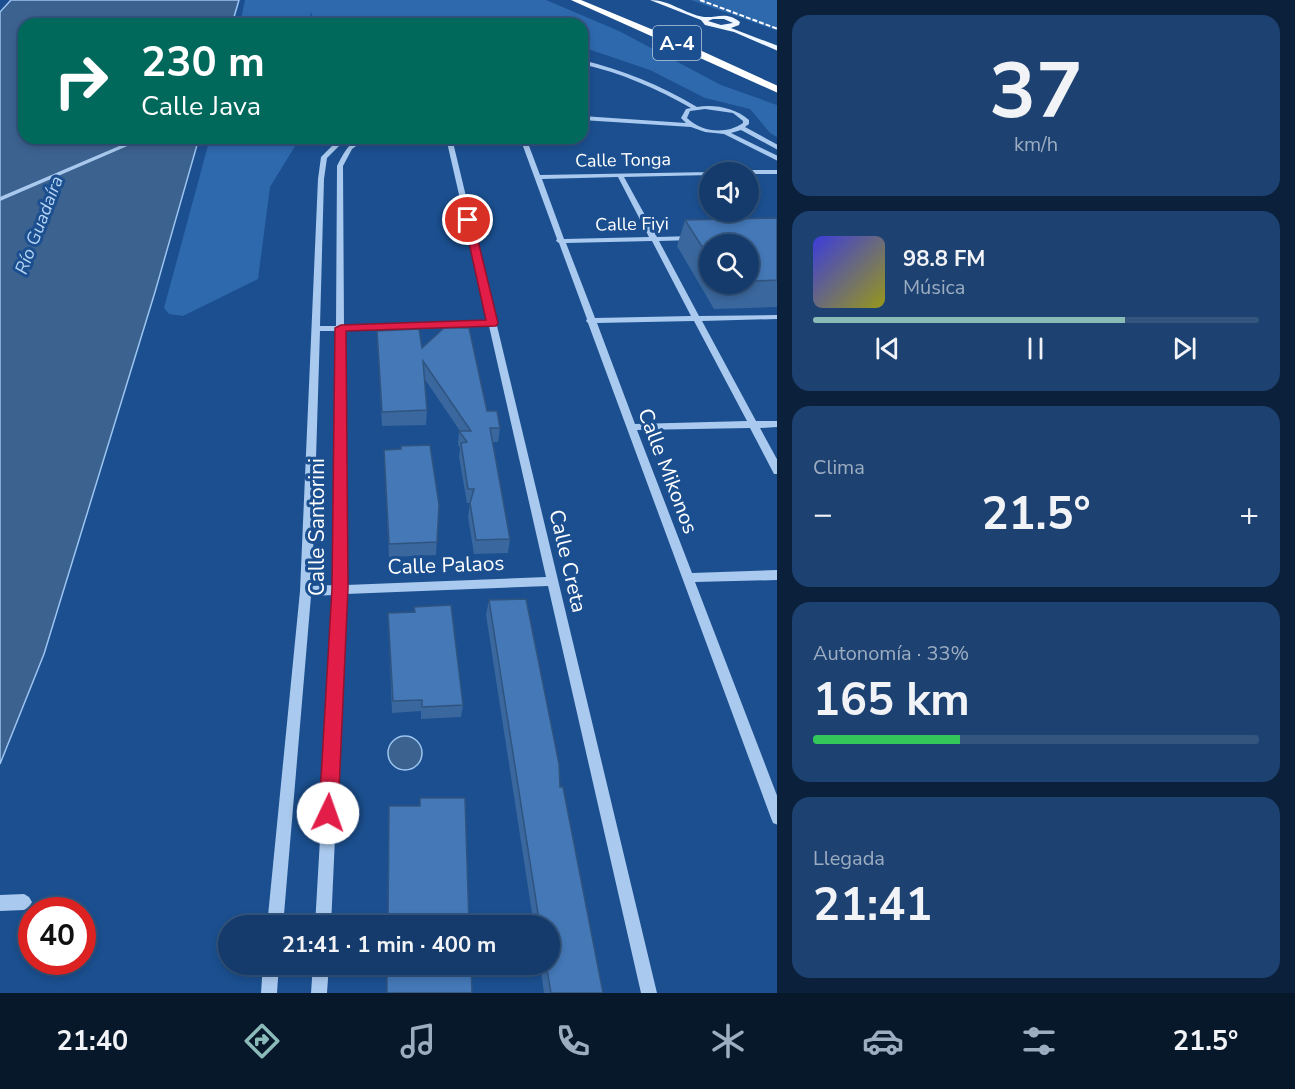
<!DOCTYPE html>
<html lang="es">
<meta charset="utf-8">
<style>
body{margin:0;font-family:"Nunito Sans",sans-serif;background:#1d4271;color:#f1f3f6;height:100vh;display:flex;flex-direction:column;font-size:22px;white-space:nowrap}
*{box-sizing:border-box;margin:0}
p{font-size:20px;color:#9dadc1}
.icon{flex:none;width:33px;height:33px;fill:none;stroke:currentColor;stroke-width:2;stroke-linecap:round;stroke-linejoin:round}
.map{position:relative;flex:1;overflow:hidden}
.panel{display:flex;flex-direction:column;gap:15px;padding:15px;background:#0b203b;width:518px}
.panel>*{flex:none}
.banner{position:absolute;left:18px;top:18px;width:570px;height:126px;border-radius:18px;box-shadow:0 3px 9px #0003,0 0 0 2px #33557e;background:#00695c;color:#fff;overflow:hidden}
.controls{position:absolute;left:699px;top:162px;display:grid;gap:12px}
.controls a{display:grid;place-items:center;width:60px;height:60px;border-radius:50%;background:#143b6b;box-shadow:0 3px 9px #0003,0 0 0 2px #33557e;font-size:30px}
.speed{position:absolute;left:18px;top:897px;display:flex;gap:12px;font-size:30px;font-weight:700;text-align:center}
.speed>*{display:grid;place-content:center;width:78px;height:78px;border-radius:50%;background:#143b6b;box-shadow:0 3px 9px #0003,0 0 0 2px #33557e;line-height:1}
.speed .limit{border:9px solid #d22;background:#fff;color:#111}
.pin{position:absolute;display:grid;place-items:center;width:51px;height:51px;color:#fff;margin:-26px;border:3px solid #fff;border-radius:50%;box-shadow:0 2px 6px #0007}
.me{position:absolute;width:66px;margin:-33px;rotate:3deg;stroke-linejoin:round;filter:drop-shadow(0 0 4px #0008)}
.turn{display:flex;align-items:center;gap:21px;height:126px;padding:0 24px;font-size:27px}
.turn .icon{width:78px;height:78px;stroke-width:2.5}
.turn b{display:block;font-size:42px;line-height:51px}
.big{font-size:45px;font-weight:700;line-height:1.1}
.panel .tile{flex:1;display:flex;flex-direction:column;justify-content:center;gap:9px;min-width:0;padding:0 21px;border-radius:18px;background:#1d4271}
.panel .dial{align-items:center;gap:0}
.dial b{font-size:78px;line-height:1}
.song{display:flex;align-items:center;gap:18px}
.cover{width:72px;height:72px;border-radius:9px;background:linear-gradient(135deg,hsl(240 70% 55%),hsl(60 70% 35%))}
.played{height:6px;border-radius:3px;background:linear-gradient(90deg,#8bbbb9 70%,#33557e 70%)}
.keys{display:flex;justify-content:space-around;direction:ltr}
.heat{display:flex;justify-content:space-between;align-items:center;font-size:33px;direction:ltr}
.charge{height:9px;border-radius:4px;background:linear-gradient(90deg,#34c759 33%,#33557e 0)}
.trip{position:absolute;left:218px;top:915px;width:342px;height:60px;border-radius:30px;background:#143b6b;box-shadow:0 3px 9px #0003,0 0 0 2px #33557e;font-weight:700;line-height:60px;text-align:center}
.tab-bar{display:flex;height:96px;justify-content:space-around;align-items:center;background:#08182b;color:#9dadc1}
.tab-bar .icon{width:42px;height:42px}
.tab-bar .active{color:#8bbbb9}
.tab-bar b{font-size:27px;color:#f1f3f6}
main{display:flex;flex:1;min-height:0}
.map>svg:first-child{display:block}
.green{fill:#2e69ad}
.water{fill:#3c6290;stroke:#9cc4f0;stroke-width:1.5}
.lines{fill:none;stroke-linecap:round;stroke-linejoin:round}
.minor{fill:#a9c9ee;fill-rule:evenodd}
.major{fill:#f0f6ff;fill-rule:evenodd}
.highway{fill:#fff;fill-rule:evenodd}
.rail{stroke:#fff;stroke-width:2;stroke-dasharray:5 2;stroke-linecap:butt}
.wall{fill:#3a679d;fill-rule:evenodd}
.building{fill:#4478b7;stroke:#305480;stroke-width:1.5}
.route{fill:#e11d48;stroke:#92132f;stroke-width:1.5}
.labels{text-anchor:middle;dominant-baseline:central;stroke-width:6;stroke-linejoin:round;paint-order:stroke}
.far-street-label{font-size:18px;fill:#fff;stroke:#1b4f8f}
.far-water-label{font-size:18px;font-style:italic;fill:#b5d3f5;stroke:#1b4f8f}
.shield{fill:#1b4f8f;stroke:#bbcadd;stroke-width:1.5}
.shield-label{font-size:20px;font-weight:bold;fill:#fff}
.street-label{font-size:21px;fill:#fff;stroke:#1b4f8f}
</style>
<main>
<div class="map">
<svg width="778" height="993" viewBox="0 0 778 993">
<rect width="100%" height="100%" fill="#1b4f8f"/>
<path class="green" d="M 245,0 L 546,0 L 619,31 L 721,85 L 777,105 L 777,137 L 770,133 L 750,109 L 705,98 L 650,70 L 582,47 L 582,24 L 314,24 L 311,12 L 309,24 L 240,24 Z
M 691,0 L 777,0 L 777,31 L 775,30 Z
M 210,138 L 300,138 L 270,187 L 258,279 L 183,316 L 169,314 L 164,308 Z"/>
<path class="water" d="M 11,0 L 239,0 L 232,24 L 24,24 L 24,138 L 199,138 L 155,292 L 44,654 L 0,764 L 0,12 Z
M388 753a17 17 0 1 1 34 0a17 17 0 1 1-34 0Z"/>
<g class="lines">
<path class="minor" d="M 582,60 C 623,70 660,85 697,107 C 714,104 736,108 749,120 L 749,124 L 745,127 L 778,145 L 778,150 L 741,130 L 731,133 L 778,156 L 778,161 L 724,134 L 705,132 L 691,127 L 582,120 L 582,116 L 686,123 L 681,118 L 686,109 L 691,108 C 656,88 621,73 582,64 ZM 705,109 L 733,113 L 743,121 L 743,123 C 726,135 701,132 687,118 L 690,111 Z
M 138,138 L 146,138 L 0,201 L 0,197 Z
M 340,138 L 347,138 L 327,158 L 324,179 L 320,326 L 336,326 L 337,166 C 344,153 350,138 367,138 L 352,149 L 343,166 L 344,326 L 488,321 L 446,138 L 452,138 L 657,993 L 641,993 L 548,586 L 346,594 L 331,926 L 315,926 L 334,595 L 311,596 L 283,926 L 267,926 L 300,591 L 318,179 L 321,157 ZM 489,326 L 546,577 L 346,585 L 344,331 ZM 320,331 L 336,331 L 334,585 L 312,586 Z
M 520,138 L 526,138 L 540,175 L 712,172 L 710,172 L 710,175 L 624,177 L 657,237 L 693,236 L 697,238 L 693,240 L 659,241 L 699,316 L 778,315 L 778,319 L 702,321 L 756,421 L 778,421 L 778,427 L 760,428 L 778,461 L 778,474 L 774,474 L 750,428 L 637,430 L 692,573 L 778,570 L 778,580 L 695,582 L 778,798 L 778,825 L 773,823 L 771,818 L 588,323 L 586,321 L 587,319 L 559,243 L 556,241 L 557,239 ZM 618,177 L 649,237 L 564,239 L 542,179 ZM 652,241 L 691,316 L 595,318 L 566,243 ZM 694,321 L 747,421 L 635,424 L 597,323 Z
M 748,170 L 778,170 L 778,174 L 748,174 L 745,172 Z
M 24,894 L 29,897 L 32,902 L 29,907 L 24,910 L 0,911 L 0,895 Z
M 263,964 L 279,964 L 277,993 L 261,993 Z
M 313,964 L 329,964 L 327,993 L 311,993 Z"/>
<path class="major" d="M 650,0 C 670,0 685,14 704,17 C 718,18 726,11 740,22 L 739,25 L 731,28 L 778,46 L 778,51 L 734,32 L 705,25 L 701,20 ZM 713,19 L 724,19 L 733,23 L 721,25 L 708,21 Z"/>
<path class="highway" d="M 571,0 L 581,0 L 680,41 L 778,86 L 778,93 Z"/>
<path class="rail" d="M 700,0 L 778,29"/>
</g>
<path class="wall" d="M 777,218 L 777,307 L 714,309 L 677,246 L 685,220 ZM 710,244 L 748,244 L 748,284 L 710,284 Z
M 377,331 L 422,348 L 487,411 L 500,428 L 498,442 L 493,442 L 510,539 L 508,553 L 474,554 L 468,517 L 470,503 L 467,503 L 459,457 L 460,448 L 458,445 L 459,431 L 460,431 L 424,378 L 427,410 L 426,425 L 382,426 Z
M 384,450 L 439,505 L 436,555 L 389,557 Z
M 489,600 L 560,787 L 603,993 L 544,993 L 540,964 L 549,964 L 549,926 L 534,926 L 486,615 Z
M 414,607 L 463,705 L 461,717 L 421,719 L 421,711 L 392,713 L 388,613 L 414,612 Z"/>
<path class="building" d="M 777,218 L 777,280 L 755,281 L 748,281 L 748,244 L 710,244 L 710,259 L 685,220 Z
M 444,328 L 469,328 L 487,411 L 497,411 L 500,428 L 490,428 L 510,539 L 476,540 L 470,503 L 474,489 L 468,489 L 461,443 L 467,442 L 459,431 L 471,431 L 423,361 L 427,410 L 382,412 L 377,331 L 419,329 L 422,348 Z
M 430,445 L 439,505 L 437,542 L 389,544 L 384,450 L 401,449 L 401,446 Z
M 526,599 L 559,764 L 560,787 L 563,787 L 603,993 L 551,993 L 546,964 L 549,964 L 549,926 L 540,926 L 489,600 Z
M 451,605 L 463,705 L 422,707 L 422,700 L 393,701 L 388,613 L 415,612 L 414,607 Z
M 420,798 L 465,798 L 469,926 L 388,926 L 389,806 L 420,806 Z
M 387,964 L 471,964 L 472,993 L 387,993 Z"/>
<path class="route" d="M 468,217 L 473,220 L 498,323 L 496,326 L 346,331 L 348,588 L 338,813 L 335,820 L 328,823 L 322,820 L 319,813 L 332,588 L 335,328 L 341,325 L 486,320 L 464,220 Z"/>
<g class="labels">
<g class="far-street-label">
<text transform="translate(623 160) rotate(-1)">Calle Tonga</text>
<text transform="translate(632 224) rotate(-1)">Calle Fiyi</text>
</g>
<g class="far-water-label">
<text transform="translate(39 225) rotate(-69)">Río Guadaíra</text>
</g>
<rect class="shield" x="653" y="26" width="48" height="34" rx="4.5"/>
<g class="shield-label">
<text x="677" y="43">A-4</text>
</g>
<g class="street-label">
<text transform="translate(668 471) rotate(69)">Calle Mikonos</text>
<text transform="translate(317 527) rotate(-90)">Calle Santorini</text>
<text transform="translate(568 561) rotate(77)">Calle Creta</text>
<text transform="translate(446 565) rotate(-2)">Calle Palaos</text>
</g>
</g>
</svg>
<div class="controls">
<a><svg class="icon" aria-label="sound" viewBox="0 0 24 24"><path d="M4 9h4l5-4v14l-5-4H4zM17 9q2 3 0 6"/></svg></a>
<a><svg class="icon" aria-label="search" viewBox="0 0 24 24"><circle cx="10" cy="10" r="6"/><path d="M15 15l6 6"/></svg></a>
</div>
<div class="speed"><div class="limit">40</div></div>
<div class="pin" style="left:468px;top:220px;background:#d93025"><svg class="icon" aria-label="arrive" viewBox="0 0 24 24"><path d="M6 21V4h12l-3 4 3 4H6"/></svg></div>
<svg class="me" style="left:328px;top:813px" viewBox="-20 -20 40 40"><circle r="19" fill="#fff"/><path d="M0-13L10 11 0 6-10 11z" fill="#e11d48"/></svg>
<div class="trip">21:41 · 1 min · 400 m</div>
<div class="banner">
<div class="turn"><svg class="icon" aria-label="right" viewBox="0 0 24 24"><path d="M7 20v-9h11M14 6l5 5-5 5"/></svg><div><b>230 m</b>Calle Java</div></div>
</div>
</div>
<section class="panel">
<div class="tile dial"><b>37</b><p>km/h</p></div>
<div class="tile">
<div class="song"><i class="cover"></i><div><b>98.8 FM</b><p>Música</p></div></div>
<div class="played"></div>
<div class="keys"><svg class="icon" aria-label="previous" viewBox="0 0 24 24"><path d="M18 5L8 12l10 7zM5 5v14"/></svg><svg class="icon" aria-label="pause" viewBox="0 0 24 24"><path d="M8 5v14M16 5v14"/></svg><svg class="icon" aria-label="next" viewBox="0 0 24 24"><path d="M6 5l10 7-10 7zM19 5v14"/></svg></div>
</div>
<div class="tile"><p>Clima</p>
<div class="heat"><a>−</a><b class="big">21.5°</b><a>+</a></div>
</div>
<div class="tile"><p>Autonomía · 33%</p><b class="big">165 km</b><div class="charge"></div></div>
<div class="tile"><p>Llegada</p><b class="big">21:41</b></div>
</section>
</main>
<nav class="tab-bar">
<b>21:40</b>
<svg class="icon active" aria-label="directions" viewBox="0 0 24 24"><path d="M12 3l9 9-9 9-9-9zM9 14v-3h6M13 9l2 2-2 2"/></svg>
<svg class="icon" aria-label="music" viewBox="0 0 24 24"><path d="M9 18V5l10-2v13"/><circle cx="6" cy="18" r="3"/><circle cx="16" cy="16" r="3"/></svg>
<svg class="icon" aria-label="phone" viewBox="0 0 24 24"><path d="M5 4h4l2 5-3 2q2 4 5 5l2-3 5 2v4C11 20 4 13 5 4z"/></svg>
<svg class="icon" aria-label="climate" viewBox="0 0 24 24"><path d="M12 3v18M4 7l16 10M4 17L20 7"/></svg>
<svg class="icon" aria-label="car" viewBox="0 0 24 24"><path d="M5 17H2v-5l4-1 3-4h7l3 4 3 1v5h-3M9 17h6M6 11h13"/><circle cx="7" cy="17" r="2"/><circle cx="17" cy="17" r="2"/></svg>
<svg class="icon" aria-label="filters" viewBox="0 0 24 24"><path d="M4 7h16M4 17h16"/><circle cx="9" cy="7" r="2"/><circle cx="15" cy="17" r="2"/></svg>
<b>21.5°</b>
</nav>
